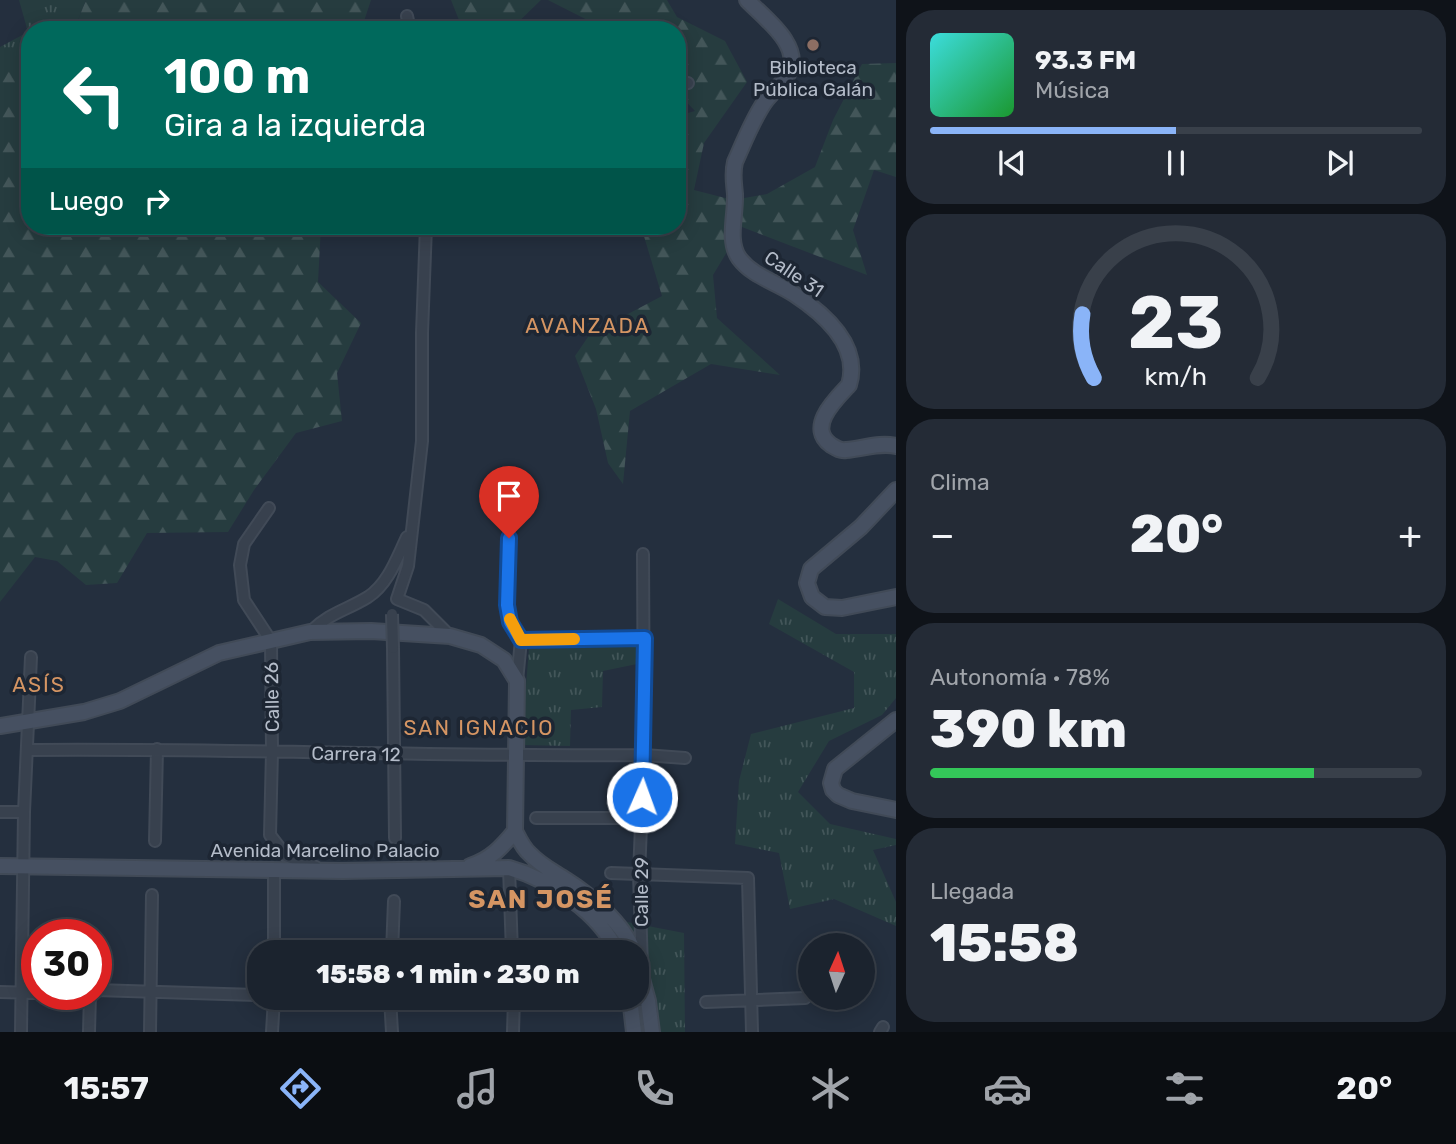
<!DOCTYPE html>
<html lang="es">
<meta charset="utf-8">
<style>
body{margin:0;font-family:Rubik,sans-serif;background:#242b36;color:#f1f3f6;height:100vh;display:flex;flex-direction:column;font-size:26px;white-space:nowrap}
*{box-sizing:border-box;margin:0}
p{font-size:23px;color:#a0a4aa}
.icon{flex:none;width:38px;height:38px;fill:none;stroke:currentColor;stroke-width:2;stroke-linecap:round;stroke-linejoin:round}
.map{position:relative;flex:1;overflow:hidden}
.details{display:flex;flex-direction:column;gap:10px;padding:10px;background:#0f1319;width:560px}
.details>*{flex:none}
.hud{position:absolute;left:21px;top:21px;width:665px;height:214px;border-radius:28px;box-shadow:0 4px 18px #0003,0 0 0 2px #39404a;background:#00695c;color:#fff;overflow:hidden}
.needle{width:46px;rotate:3deg}
.buttons{position:absolute;left:798px;top:933px;display:grid;gap:14px}
.buttons a{display:grid;place-items:center;width:77px;height:77px;border-radius:50%;background:#1b232e;box-shadow:0 4px 18px #0003,0 0 0 2px #39404a;font-size:35px}
.speed{position:absolute;left:21px;top:919px;display:flex;gap:14px;font-size:35px;font-weight:700;text-align:center}
.speed>*{display:grid;place-content:center;width:91px;height:91px;border-radius:50%;background:#1b232e;box-shadow:0 4px 18px #0003,0 0 0 2px #39404a;line-height:1}
.speed .limit{border:10px solid #d22;background:#fff;color:#111}
.pin{position:absolute;display:grid;place-items:center;width:60px;height:60px;color:#fff;margin:-72px -30px;border-radius:50% 50% 50% 0;rotate:-45deg;box-shadow:0 0 7px #0007}
.pin .icon{rotate:45deg}
.me{position:absolute;width:77px;margin:-38px;rotate:2deg;stroke-linejoin:round;filter:drop-shadow(0 0 5px #0008)}
.turn{display:flex;align-items:center;gap:24px;height:147px;padding:0 28px;font-size:32px}
.turn .icon{width:91px;height:91px;stroke-width:2.5}
.turn b{display:block;font-size:49px;line-height:60px}
.then{display:flex;align-items:center;height:66px;padding:0 28px;background:#0003;gap:14px;font-size:26px}
.big{font-size:52px;font-weight:800;line-height:1.1}
.details .card{flex:1;display:flex;flex-direction:column;justify-content:center;gap:10px;min-width:0;padding:0 24px;border-radius:28px;background:#242b36}
.details .dial{align-items:center;gap:0}
.dial svg{height:182px;overflow:visible;fill:none;stroke:#39404a;stroke-width:7;stroke-linecap:round;text-anchor:middle}
.dial text{fill:#f1f3f6;stroke:none}
.song{display:flex;align-items:center;gap:21px}
.cover{width:84px;height:84px;border-radius:10px;background:linear-gradient(135deg,hsl(180 70% 55%),hsl(130 70% 35%))}
.played{height:7px;border-radius:4px;background:linear-gradient(90deg,#8ab4f8 50%,#39404a 50%)}
.keys{display:flex;justify-content:space-around;direction:ltr}
.heat{display:flex;justify-content:space-between;align-items:center;font-size:38px;direction:ltr}
.charge{height:10px;border-radius:5px;background:linear-gradient(90deg,#34c759 78%,#39404a 0)}
.trip{position:absolute;left:247px;top:940px;width:402px;height:70px;border-radius:28px;background:#1b232e;box-shadow:0 4px 18px #0003,0 0 0 2px #39404a;font-weight:800;line-height:70px;text-align:center}
.tab-bar{display:flex;height:112px;justify-content:space-around;align-items:center;background:#0b0e12;color:#a0a4aa}
.tab-bar .icon{width:49px;height:49px}
.tab-bar .current{color:#8ab4f8}
.tab-bar b{font-size:32px;color:#f1f3f6}
main{display:flex;flex:1;min-height:0}
.map>svg:first-child{display:block}
.grass{fill:url(#grass-tufts)}
.forest{fill:url(#forest-firs)}
.lines{fill:none;stroke-linecap:round;stroke-linejoin:round}
.street-casing{stroke:#414a57;stroke-width:14}
.secondary-casing{stroke:#414a57;stroke-width:18}
.street{stroke:#38414e;stroke-width:10}
.secondary{stroke:#465061;stroke-width:14}
.street-bridge-casing{stroke:#414a57;stroke-width:14;stroke-linecap:butt}
.street-bridge{stroke:#38414e;stroke-width:10}
.route-casing{stroke:#114b97;stroke-width:18}
.route{stroke:#1a73e8;stroke-width:12}
.slow{stroke:#f59e0b;stroke-width:12}
.education-dot{fill:#8d6e63;stroke:#1d2633;stroke-width:2.5}
.labels{text-anchor:middle;dominant-baseline:central;stroke-width:7;stroke-linejoin:round;paint-order:stroke}
.poi-label{font-size:19px;fill:#b4bcc9;stroke:#1d2633}
.street-label{font-size:19px;fill:#b4bcc9;stroke:#1d2633}
.neighbourhood-label{font-size:21px;letter-spacing:2px;fill:#d59563;stroke:#1d2633}
.district-label{font-size:26px;font-weight:bold;letter-spacing:2px;fill:#d59563;stroke:#1d2633}
</style>
<main>
<div class="map">
<svg width="896" height="1032" viewBox="0 0 896 1032">
<defs>
<pattern id="grass-tufts" width="24" height="20" patternUnits="userSpaceOnUse" patternTransform="scale(1.75)"><rect width="24" height="20" fill="#263c3f"/><path d="M3 7l-1-3M5 7V3M7 7l1-3M15 17l-1-3M17 17v-4M19 17l1-3" fill="none" stroke="#435659"/></pattern>
<pattern id="forest-firs" width="22" height="20" patternUnits="userSpaceOnUse" patternTransform="scale(1.75)"><rect width="22" height="20" fill="#263c3f"/><path d="M5 1l3.5 6h-7zM16 11l3.5 6h-7z" fill="#435659"/></pattern>
</defs>
<rect width="100%" height="100%" fill="#242f3e"/>
<path class="grass" d="M 19,0 L 86,0 L 74,30 L 30,30 L 30,70 L 0,70 L 0,47 L 28,32 Z
M 778,599 L 836,634 L 896,634 L 896,698 L 882,715 L 829,741 L 798,792 L 830,824 L 896,839 L 896,845 L 873,850 L 896,902 L 896,926 L 834,899 L 790,909 L 779,853 L 735,844 L 739,781 L 751,734 L 854,708 L 854,672 L 769,624 Z
M 638,641 L 637,664 L 603,671 L 602,707 L 571,710 L 570,746 L 521,745 L 529,649 Z
M 627,922 L 684,933 L 685,1032 L 657,1032 L 657,1001 Z"/>
<path class="forest" d="M 86,0 L 371,0 L 361,30 L 74,30 Z
M 451,0 L 541,0 L 510,30 L 463,30 Z
M 548,0 L 667,0 L 677,17 L 725,41 L 747,82 L 704,143 L 694,190 L 733,200 L 767,194 L 815,167 L 833,120 L 862,64 L 896,63 L 896,177 L 874,170 L 853,230 L 867,275 L 742,227 L 713,275 L 717,318 L 780,375 L 711,364 L 630,411 L 623,484 L 608,463 L 596,409 L 575,356 L 590,334 L 662,296 L 643,233 L 647,226 L 677,226 L 677,116 L 695,111 L 677,92 L 677,30 L 607,30 Z
M 0,70 L 30,70 L 30,226 L 321,226 L 318,282 L 361,323 L 337,373 L 342,421 L 296,433 L 254,490 L 228,532 L 147,533 L 117,583 L 86,585 L 57,561 L 35,557 L 0,602 Z"/>
<g class="lines">
<defs>
<path id="street" d="M 407,16 L 410,30
M 677,86 L 688,83
M 426,226 L 422,333 L 422,441 L 408,566 L 397,599 L 424,610 L 450,636
M 269,508 L 244,544 L 240,565 L 244,600 L 271,641 L 272,752 L 270,835 L 286,856 L 316,867
M 509,538 L 507,605 L 510,623 L 521,640 L 517,681
M 310,632 C 331,612 345,611 368,597 C 388,584 397,558 407,537
M 521,640 L 645,638
M 393,648 L 395,838
M 27,750 C 232,748 438,757 644,755 L 685,758
M 0,812 L 24,812
M 536,818 L 641,818
M 155,841 L 157,749
M 509,868 L 512,952
M 274,870 L 274,952
M 611,873 L 748,878 L 752,1032
M 392,952 L 394,901
M 642,968 L 639,874 L 644,755 L 643,554
M 96,990 L 259,995
M 0,992 L 37,993
M 390,998 L 392,1032
M 537,998 L 648,1001
M 706,1002 L 805,998
M 21,1032 L 24,812 L 31,657
M 89,1032 L 90,994
M 150,1032 L 152,895
M 272,1032 L 274,998
M 513,1032 L 514,998
M 880,1032 L 883,1027"/>
<path id="secondary" d="M 747,0 C 764,18 804,46 788,74 C 782,85 771,93 764,103 C 752,121 744,142 735,162 C 732,174 734,182 735,194 C 736,214 727,241 739,258 C 752,276 776,282 794,294 C 823,313 861,345 849,385 C 836,399 806,427 831,445 C 836,448 840,451 846,450 C 863,449 879,442 896,446
M 896,490 L 861,527 L 811,569 L 807,583 L 812,597 L 825,607 L 842,608 L 896,597
M 896,720 L 835,769 L 831,783 L 833,790 L 838,795 L 852,801 L 896,810
M 0,726 L 84,712 L 120,701 L 219,653 L 310,632 L 371,631 L 450,636 L 481,645 L 504,660 L 517,681 L 515,831 C 519,839 523,848 530,854 C 540,865 554,872 566,880 C 590,895 624,924 634,952
M 0,866 L 342,871 L 509,868 C 549,879 600,913 617,952
M 470,866 C 490,860 502,847 515,831
M 637,961 L 648,1001 L 652,1032
M 630,998 L 634,1032"/>
</defs>
<use href="#street" class="street-casing"/>
<use href="#secondary" class="secondary-casing"/>
<use href="#street" class="street"/>
<use href="#secondary" class="secondary"/>
<defs>
<path id="street-bridge" d="M 392,614 L 393,648"/>
</defs>
<use href="#street-bridge" class="street-bridge-casing"/>
<use href="#street-bridge" class="street-bridge"/>
</g>
<g class="lines">
<defs>
<path id="route" d="M 509,538 L 507,605 L 510,622 L 521,640 L 645,638 L 642,797"/>
</defs>
<use href="#route" class="route-casing"/>
<use href="#route" class="route"/>
<path class="slow" d="M 510,619 L 521,640 L 574,639"/>
</g>
<circle class="education-dot" cx="813" cy="45" r="7"/>
<g class="labels">
<g class="poi-label">
<text x="813" y="67">Biblioteca<tspan x="813" dy="22">Pública Galán</tspan></text>
</g>
<g class="street-label">
<text transform="translate(794 274) rotate(34)">Calle 31</text>
<text transform="translate(272 697) rotate(-91)">Calle 26</text>
<text transform="translate(356 754) rotate(1)">Carrera 12</text>
<text x="325" y="850">Avenida Marcelino Palacio</text>
<text transform="translate(641 892) rotate(-90)">Calle 29</text>
</g>
<g class="neighbourhood-label">
<text x="588" y="325">AVANZADA</text>
<text x="39" y="684">ASÍS</text>
<text x="479" y="727">SAN IGNACIO</text>
</g>
<g class="district-label">
<text x="541" y="899">SAN JOSÉ</text>
</g>
</g>
</svg>
<div class="buttons">
<a><svg class="needle" viewBox="-14 -14 28 28"><path d="M0-13l5 13h-10z" fill="#e53935"/><path d="M0 13l5-13h-10z" fill="#a0a4aa"/></svg></a>
</div>
<div class="speed"><div class="limit">30</div></div>
<div class="pin" style="left:509px;top:538px;background:#d93025"><svg class="icon" aria-label="arrive" viewBox="0 0 24 24"><path d="M6 21V4h12l-3 4 3 4H6"/></svg></div>
<svg class="me" style="left:642px;top:797px" viewBox="-20 -20 40 40"><circle r="17" fill="#1a73e8" stroke="#fff" stroke-width="3"/><path d="M0-11L8 9 0 5-8 9z" fill="#fff"/></svg>
<div class="trip">15:58 · 1 min · 230 m</div>
<div class="hud">
<div class="turn"><svg class="icon" aria-label="left" viewBox="0 0 24 24"><path d="M17 20v-9H6M10 6l-5 5 5 5"/></svg><div><b>100 m</b>Gira a la izquierda</div></div>
<div class="then">Luego<svg class="icon" aria-label="right" viewBox="0 0 24 24"><path d="M7 20v-9h11M14 6l5 5-5 5"/></svg></div>
</div>
</div>
<section class="details">
<div class="card">
<div class="song"><i class="cover"></i><div><b>93.3 FM</b><p>Música</p></div></div>
<div class="played"></div>
<div class="keys"><svg class="icon" aria-label="previous" viewBox="0 0 24 24"><path d="M18 5L8 12l10 7zM5 5v14"/></svg><svg class="icon" aria-label="pause" viewBox="0 0 24 24"><path d="M8 5v14M16 5v14"/></svg><svg class="icon" aria-label="next" viewBox="0 0 24 24"><path d="M6 5l10 7-10 7zM19 5v14"/></svg></div>
</div>
<div class="card dial"><svg viewBox="0 0 100 80">
<path d="M14 69A42 42 0 1 1 86 69"/>
<path d="M14 69A42 42 0 0 1 9 41" stroke="#8ab4f8"/>
<text x="50" y="56" font-size="32" font-weight="700">23</text>
<text x="50" y="72" font-size="11">km/h</text>
</svg></div>
<div class="card"><p>Clima</p>
<div class="heat"><a>−</a><b class="big">20°</b><a>+</a></div>
</div>
<div class="card"><p>Autonomía · 78%</p><b class="big">390 km</b><div class="charge"></div></div>
<div class="card"><p>Llegada</p><b class="big">15:58</b></div>
</section>
</main>
<nav class="tab-bar">
<b>15:57</b>
<svg class="icon current" aria-label="directions" viewBox="0 0 24 24"><path d="M12 3l9 9-9 9-9-9zM9 14v-3h6M13 9l2 2-2 2"/></svg>
<svg class="icon" aria-label="music" viewBox="0 0 24 24"><path d="M9 18V5l10-2v13"/><circle cx="6" cy="18" r="3"/><circle cx="16" cy="16" r="3"/></svg>
<svg class="icon" aria-label="phone" viewBox="0 0 24 24"><path d="M5 4h4l2 5-3 2q2 4 5 5l2-3 5 2v4C11 20 4 13 5 4z"/></svg>
<svg class="icon" aria-label="climate" viewBox="0 0 24 24"><path d="M12 3v18M4 7l16 10M4 17L20 7"/></svg>
<svg class="icon" aria-label="car" viewBox="0 0 24 24"><path d="M5 17H2v-5l4-1 3-4h7l3 4 3 1v5h-3M9 17h6M6 11h13"/><circle cx="7" cy="17" r="2"/><circle cx="17" cy="17" r="2"/></svg>
<svg class="icon" aria-label="filters" viewBox="0 0 24 24"><path d="M4 7h16M4 17h16"/><circle cx="9" cy="7" r="2"/><circle cx="15" cy="17" r="2"/></svg>
<b>20°</b>
</nav>
